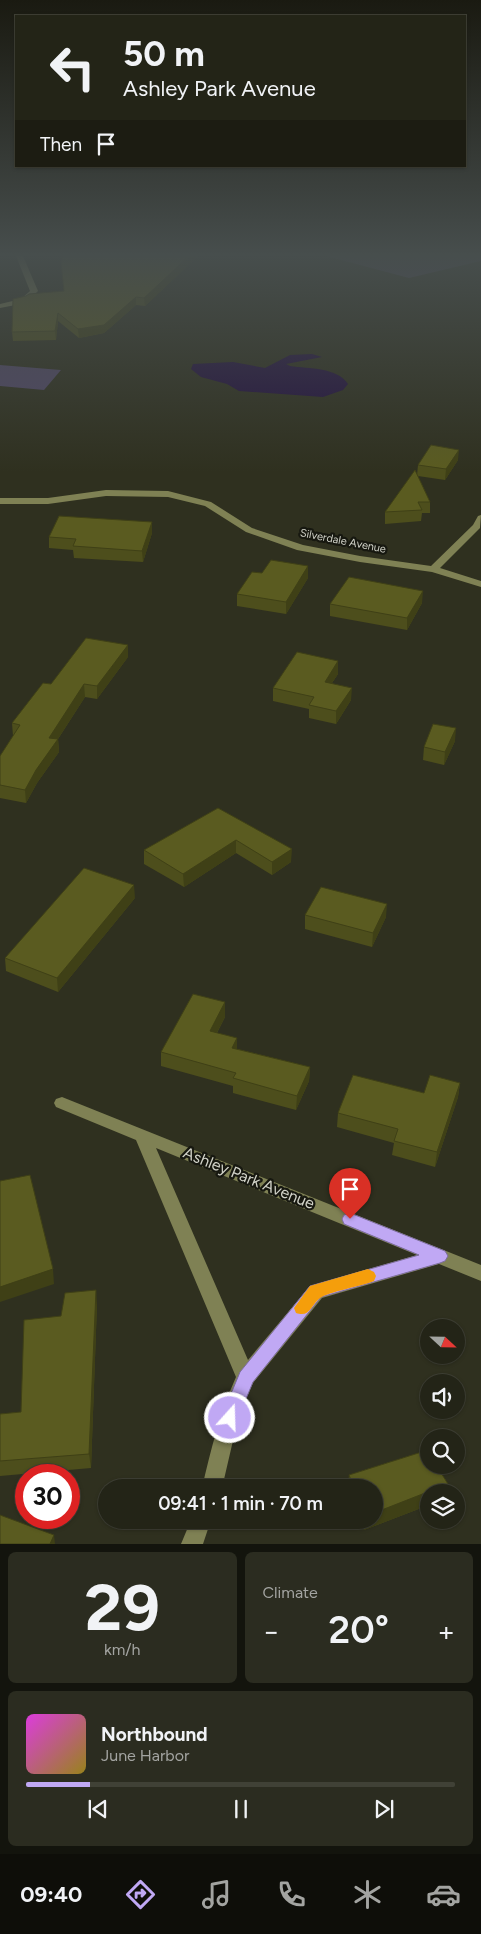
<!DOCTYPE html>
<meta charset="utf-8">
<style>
body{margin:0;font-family:Figtree,sans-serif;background:#2b2c20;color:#f1f3f6;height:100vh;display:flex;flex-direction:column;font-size:19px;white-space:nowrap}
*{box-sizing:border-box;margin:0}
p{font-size:16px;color:#a3a4a1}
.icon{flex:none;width:28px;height:28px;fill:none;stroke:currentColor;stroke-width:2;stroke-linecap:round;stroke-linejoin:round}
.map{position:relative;height:1544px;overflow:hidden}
.sheet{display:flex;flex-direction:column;gap:8px;padding:8px;background:#13140d;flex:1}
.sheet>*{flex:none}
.guide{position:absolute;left:15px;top:15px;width:451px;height:152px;border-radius:0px;box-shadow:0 1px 4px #0004,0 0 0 1px #404136;background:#232417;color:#f1f3f6;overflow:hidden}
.needle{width:32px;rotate:112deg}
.fabs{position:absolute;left:420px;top:1319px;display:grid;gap:10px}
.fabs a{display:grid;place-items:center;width:45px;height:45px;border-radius:50%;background:#232417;box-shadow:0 1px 4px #0004,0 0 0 1px #404136;font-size:25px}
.speed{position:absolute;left:15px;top:1464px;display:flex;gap:10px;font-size:25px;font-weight:700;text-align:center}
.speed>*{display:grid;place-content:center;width:65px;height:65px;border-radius:50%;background:#232417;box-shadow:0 1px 4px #0004,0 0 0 1px #404136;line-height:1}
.speed .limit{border:8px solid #d22;background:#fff;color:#111}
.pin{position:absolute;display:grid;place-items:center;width:42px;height:42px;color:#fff;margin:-51px -21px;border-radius:50% 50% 50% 0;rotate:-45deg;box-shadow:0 0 5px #0007}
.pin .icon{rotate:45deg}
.me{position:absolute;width:55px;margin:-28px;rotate:20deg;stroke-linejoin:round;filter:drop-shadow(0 0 4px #0008)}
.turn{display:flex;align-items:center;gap:18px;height:105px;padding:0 25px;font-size:22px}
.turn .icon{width:65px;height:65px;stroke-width:2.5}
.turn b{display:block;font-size:35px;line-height:42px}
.then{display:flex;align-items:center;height:48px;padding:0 25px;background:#0003;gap:10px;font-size:19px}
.big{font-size:38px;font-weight:600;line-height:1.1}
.sheet .tile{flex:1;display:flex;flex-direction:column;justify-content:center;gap:8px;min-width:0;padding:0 18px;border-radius:8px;background:#2b2c20}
.sheet .dial{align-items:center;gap:0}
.dial b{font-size:65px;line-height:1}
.song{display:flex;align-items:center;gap:15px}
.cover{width:60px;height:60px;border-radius:8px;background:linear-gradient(135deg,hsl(300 70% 55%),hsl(50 70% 35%))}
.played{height:5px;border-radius:2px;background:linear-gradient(90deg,#c0a8f4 15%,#404136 15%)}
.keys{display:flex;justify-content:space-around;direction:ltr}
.heat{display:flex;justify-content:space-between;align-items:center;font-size:28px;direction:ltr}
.sheet .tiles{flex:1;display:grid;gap:8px;grid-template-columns:1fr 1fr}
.tile:last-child{grid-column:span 2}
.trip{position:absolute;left:98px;top:1479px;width:285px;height:50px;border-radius:25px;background:#232417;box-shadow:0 1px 4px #0004,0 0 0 1px #404136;font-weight:600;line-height:50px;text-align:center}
.dock{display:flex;height:80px;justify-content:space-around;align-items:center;background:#0e0e09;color:#a3a4a1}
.dock .icon{width:35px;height:35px}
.dock .on{color:#c0a8f4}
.dock b{font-size:22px;color:#f1f3f6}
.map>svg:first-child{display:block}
.green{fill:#504765}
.water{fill:#23113e}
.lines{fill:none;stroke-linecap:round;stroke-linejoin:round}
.minor{fill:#7f8154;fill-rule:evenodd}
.wall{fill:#4d4e1c}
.shaded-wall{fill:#3f4016}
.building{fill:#5a5b20;stroke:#3f4016}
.route{fill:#c0a8f4;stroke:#7d6d9f}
.slow{fill:#f59e0b}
.labels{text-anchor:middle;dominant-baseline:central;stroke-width:4.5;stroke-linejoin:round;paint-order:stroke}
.far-street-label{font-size:11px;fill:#d2d3c9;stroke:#171810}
.near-street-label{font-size:16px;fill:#d2d3c9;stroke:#171810}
</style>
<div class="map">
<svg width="481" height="1544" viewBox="0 0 481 1544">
<rect width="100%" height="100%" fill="#2f301f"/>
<path class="green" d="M 326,256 L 481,256 L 481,261 L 409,278 Z
M 0,365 L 61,370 L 44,390 L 0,386 Z"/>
<path class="water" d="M 312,354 L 322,357 L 286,364 L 290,366 C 309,369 337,367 348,384 L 343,390 L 323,397 L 239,391 L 227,384 L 201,377 L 191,369 L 193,364 L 233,362 L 265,368 L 290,355 Z"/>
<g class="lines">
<path class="minor" d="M 16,256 L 23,256 L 38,291 L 26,303 L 0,308 L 0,304 L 21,299 L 30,291 Z
M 106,490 L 168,491 L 211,502 L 252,528 L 303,545 L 360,556 L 431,566 L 473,525 L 478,516 L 481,515 L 480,528 L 440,568 L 481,581 L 481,587 L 432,572 L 360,562 L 297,550 L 246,532 L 205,506 L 168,497 L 106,496 L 48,504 L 0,504 L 0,498 L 48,498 Z
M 62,1097 L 481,1265 L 481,1281 L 439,1264 L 322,1298 L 253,1383 L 244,1403 L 235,1432 L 222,1488 L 202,1488 C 211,1449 220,1413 236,1377 L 136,1140 L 56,1107 L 54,1103 L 56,1099 ZM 156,1148 L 417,1255 L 310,1286 L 248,1360 Z
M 191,1520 L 211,1520 L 203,1544 L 181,1544 Z"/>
</g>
<path class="wall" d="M 198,256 L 145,306 L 136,305 L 104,333 L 79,338 L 58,321 L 56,340 L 13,341 L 12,332 L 64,291 L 61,262 Z
M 458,460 L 445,480 L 418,476 L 430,502 L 430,513 L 422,513 L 421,521 L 385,524 L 385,512 L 417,475 L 418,465 Z
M 152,522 L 152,533 L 143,562 L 74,558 L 73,550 L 49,548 L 49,537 Z
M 262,573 L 308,578 L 286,614 L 237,606 L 237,594 Z
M 422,603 L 407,630 L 330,616 L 330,604 Z
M 128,657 L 97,699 L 85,697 L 58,739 L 59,752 L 37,783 L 26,803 L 0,798 L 0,756 L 13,736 L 12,723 L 51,684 Z
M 338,661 L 338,674 L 332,683 L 351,700 L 336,724 L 309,718 L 309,709 L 273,701 L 273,688 Z
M 455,741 L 444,765 L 423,760 L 424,747 Z
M 218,808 L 291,862 L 272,875 L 236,853 L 184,887 L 144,864 L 144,850 Z
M 135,898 L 58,992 L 6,971 L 5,958 Z
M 305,915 L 386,917 L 372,947 L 305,929 Z
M 225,1002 L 225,1017 L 217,1033 L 237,1049 L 310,1067 L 309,1081 L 296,1110 L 233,1093 L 233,1086 L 161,1066 L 161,1052 Z
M 460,1083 L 458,1097 L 435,1167 L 392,1155 L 394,1143 L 337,1127 L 338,1113 L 424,1093 Z
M 97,1304 L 91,1468 L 0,1476 L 0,1414 L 21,1412 L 61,1316 Z
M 428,1450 L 429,1452 L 429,1465 L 436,1465 L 448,1484 L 447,1492 L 429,1492 L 429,1505 L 364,1530 L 360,1520 L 374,1520 L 374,1488 L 348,1488 L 349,1475 Z"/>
<path class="shaded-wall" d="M 189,256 L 198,256 L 145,306 L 144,298 Z
M 136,297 L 136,305 L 104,333 L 79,338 L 78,329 Z
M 58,313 L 58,321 L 56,340 L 55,331 Z
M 459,450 L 458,460 L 445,480 L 446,469 Z
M 152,522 L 152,533 L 143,562 L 142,551 Z
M 308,566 L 308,578 L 286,614 L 286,602 Z
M 423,591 L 422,603 L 407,630 L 407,618 Z
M 128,645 L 128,657 L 97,699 L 97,686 Z
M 338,661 L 338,674 L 324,694 L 325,682 Z
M 84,684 L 85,697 L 54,745 L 58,739 L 59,752 L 37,783 L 26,803 L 25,790 L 36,770 L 49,738 Z
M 352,688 L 351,700 L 336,724 L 336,711 Z
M 456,728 L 455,741 L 444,765 L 445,752 Z
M 236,840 L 236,853 L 184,887 L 183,874 Z
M 292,849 L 291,862 L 272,875 L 272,862 Z
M 134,885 L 135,898 L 58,992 L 57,978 Z
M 387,904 L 386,917 L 372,947 L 373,933 Z
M 225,1002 L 225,1017 L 210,1046 L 210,1031 Z
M 237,1038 L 237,1053 L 232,1048 Z
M 310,1067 L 309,1081 L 296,1110 L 297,1096 Z
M 460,1083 L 458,1097 L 435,1167 L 437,1152 Z
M 53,1269 L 54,1284 L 0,1302 L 0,1287 Z
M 96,1290 L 97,1304 L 91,1468 L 89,1454 Z
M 448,1484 L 447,1492 L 429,1492 L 429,1505 L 364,1530 L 365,1520 L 374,1520 L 374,1513 Z
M 54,1535 L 55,1544 L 50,1544 Z"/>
<path class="building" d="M 63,256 L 189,256 L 144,298 L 136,297 L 104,325 L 78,329 L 58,313 L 55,331 L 12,332 L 13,299 L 26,296 L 29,294 L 64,291 L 61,262 Z
M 431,445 L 459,450 L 446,469 L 418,465 Z
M 415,470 L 430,502 L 418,502 L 422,510 L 385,512 Z
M 59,516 L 152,522 L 142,551 L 73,546 L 76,539 L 49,537 Z
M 271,560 L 308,566 L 286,602 L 237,594 L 252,572 L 262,573 Z
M 349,577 L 423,591 L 407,618 L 330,604 Z
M 86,638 L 128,645 L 97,686 L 84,684 L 49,738 L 58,739 L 36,770 L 25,790 L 0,785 L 0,756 L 20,725 L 12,723 L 43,683 L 51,684 Z
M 297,652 L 338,661 L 325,682 L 352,688 L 336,711 L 309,705 L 314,697 L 273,688 Z
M 433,724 L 456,728 L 445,752 L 424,747 Z
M 218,808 L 292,849 L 272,862 L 236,840 L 183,874 L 144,850 Z
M 84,868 L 134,885 L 57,978 L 5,958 Z
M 321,887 L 387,904 L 373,933 L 305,915 Z
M 193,994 L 225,1002 L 210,1031 L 237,1038 L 232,1048 L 310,1067 L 297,1096 L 233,1078 L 236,1073 L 161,1052 Z
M 353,1075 L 424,1093 L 430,1075 L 460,1083 L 437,1152 L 394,1141 L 398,1129 L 338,1113 Z
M 30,1175 L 53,1269 L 0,1287 L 0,1181 Z
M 96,1290 L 89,1454 L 0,1461 L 0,1414 L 21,1412 L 24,1320 L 61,1316 L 65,1293 Z
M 428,1450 L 429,1452 L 429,1465 L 436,1465 L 448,1484 L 374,1513 L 374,1488 L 354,1488 L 349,1475 Z
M 0,1515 L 54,1535 L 50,1544 L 0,1544 Z"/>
<linearGradient id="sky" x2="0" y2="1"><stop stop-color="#1a1a11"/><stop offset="0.54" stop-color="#474e4d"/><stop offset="1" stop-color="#474e4d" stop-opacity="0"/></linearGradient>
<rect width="481" height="472" fill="url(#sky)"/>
<path class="route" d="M 350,1213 L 445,1251 L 448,1256 L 445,1261 L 440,1263 L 321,1297 L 253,1382 L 236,1423 L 230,1426 L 223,1423 L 221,1418 L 240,1372 L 310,1286 L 419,1255 L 344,1224 L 342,1219 L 344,1215 Z"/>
<path class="slow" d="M 368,1269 L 374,1272 L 376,1276 L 374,1281 C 362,1286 328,1292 320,1298 C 311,1305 310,1318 296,1313 L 294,1308 L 310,1286 Z"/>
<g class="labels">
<g class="far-street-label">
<text transform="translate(343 541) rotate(11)">Silverdale Avenue</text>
</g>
<g class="near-street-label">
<text transform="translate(249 1178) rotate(22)">Ashley Park Avenue</text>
</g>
</g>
</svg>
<div class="fabs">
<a><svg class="needle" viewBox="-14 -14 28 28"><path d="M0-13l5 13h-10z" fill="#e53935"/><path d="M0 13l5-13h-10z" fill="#a3a4a1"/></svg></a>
<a><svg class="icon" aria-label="sound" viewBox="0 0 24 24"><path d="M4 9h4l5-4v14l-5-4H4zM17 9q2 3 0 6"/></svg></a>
<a><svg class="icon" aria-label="search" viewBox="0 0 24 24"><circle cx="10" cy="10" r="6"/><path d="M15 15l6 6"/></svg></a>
<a><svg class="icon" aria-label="layers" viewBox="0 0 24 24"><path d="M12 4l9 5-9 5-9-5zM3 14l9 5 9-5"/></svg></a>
</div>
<div class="speed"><div class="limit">30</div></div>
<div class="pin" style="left:350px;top:1219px;background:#d93025"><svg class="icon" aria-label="arrive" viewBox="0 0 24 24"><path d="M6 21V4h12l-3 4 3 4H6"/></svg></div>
<svg class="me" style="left:230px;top:1418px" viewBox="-20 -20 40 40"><circle r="17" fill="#c0a8f4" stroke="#fff" stroke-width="3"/><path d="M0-11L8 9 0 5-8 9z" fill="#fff"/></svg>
<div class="trip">09:41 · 1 min · 70 m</div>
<div class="guide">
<div class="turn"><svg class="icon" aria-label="left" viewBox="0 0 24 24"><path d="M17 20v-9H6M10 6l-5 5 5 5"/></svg><div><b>50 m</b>Ashley Park Avenue</div></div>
<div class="then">Then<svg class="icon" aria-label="arrive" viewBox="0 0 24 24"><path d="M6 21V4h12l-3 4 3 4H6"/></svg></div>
</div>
</div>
<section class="sheet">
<div class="tiles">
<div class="tile dial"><b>29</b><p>km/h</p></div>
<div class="tile"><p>Climate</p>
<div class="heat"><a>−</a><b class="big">20°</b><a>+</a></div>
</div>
<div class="tile">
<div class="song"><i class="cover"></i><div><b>Northbound</b><p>June Harbor</p></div></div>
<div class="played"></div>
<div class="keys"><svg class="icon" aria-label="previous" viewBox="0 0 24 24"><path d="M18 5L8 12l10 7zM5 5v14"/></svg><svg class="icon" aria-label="pause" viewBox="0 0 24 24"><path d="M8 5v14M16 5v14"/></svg><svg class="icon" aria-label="next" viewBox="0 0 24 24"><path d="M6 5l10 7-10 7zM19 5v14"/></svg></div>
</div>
</div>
</section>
<nav class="dock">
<b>09:40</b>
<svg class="icon on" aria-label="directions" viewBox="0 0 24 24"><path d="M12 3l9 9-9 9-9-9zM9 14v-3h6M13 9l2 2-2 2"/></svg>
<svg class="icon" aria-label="music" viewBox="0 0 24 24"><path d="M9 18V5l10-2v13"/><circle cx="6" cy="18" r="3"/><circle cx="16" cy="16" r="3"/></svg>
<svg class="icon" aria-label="phone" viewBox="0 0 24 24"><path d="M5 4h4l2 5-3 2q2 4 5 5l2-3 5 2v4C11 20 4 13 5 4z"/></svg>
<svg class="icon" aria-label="climate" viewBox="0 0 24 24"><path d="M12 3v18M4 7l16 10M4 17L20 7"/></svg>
<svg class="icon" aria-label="car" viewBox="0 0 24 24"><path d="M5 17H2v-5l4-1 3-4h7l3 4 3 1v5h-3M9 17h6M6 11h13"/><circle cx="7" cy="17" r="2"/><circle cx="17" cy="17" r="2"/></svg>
</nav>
